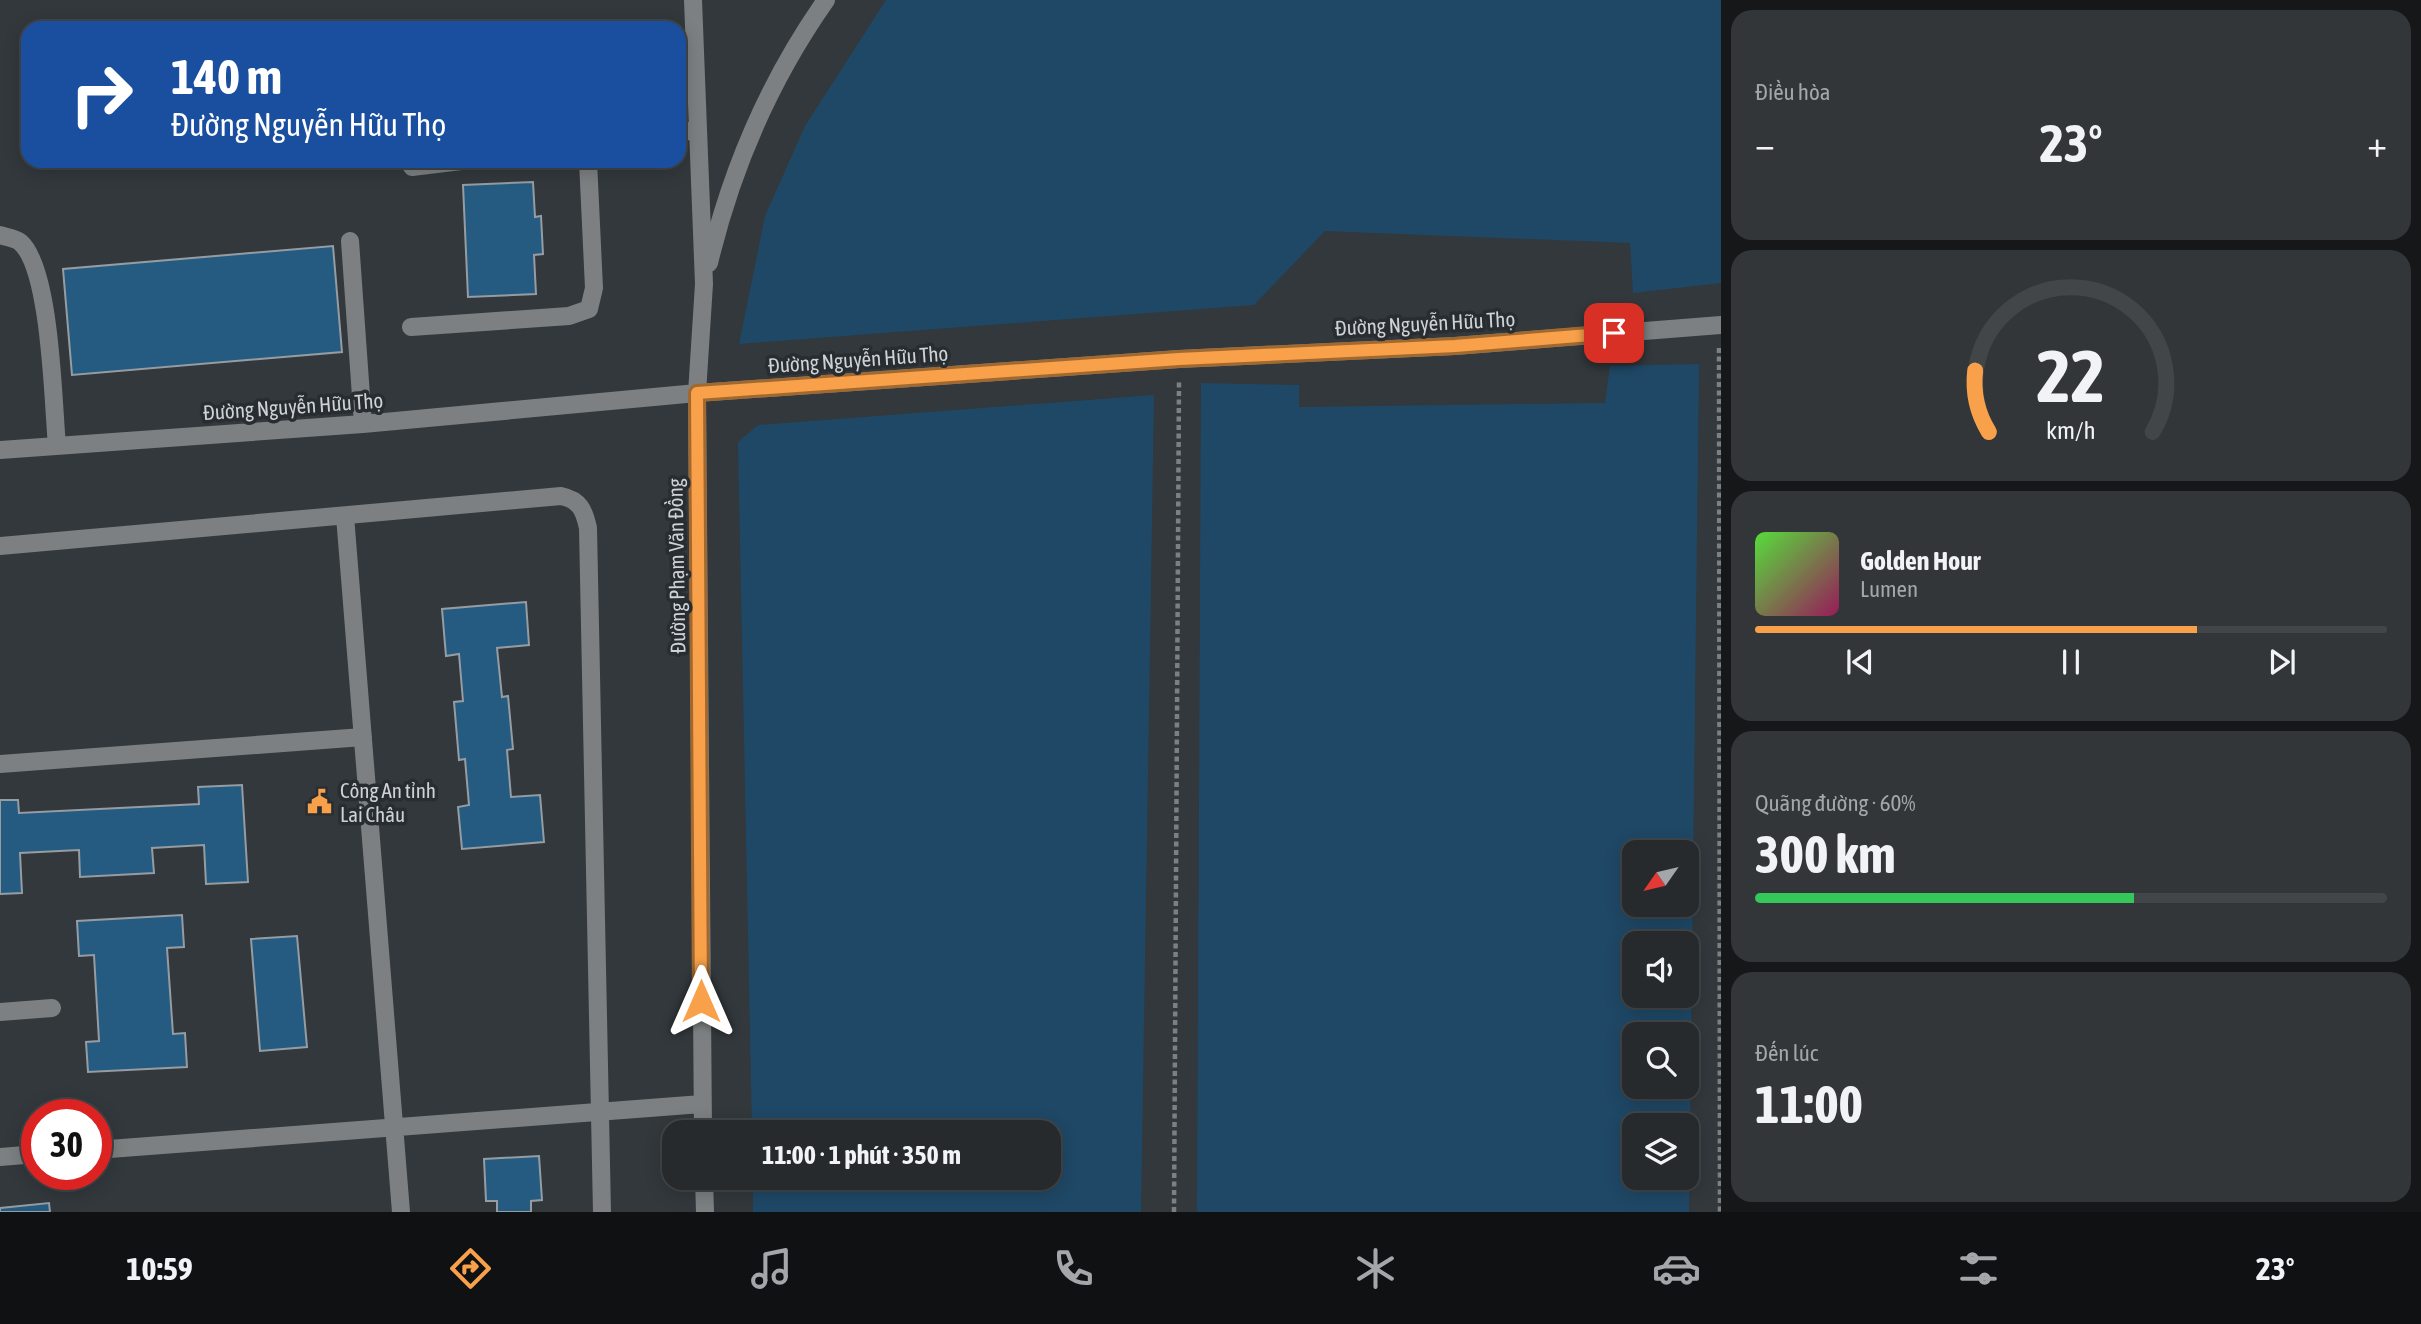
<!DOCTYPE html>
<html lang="vi">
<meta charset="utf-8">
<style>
body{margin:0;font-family:"Asap Condensed",sans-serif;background:#323639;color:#f1f3f6;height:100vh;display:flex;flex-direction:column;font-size:26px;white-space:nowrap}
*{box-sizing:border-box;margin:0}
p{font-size:23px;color:#a4a7aa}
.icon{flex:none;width:38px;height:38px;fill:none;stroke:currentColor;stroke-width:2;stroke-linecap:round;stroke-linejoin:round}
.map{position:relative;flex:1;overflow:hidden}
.panel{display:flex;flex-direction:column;gap:10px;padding:10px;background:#151719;width:700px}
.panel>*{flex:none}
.guide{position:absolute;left:21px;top:21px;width:665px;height:147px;border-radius:21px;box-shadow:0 4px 18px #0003,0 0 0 2px #424649;background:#1a4fa0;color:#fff;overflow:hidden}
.needle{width:46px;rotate:236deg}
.fabs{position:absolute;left:1622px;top:840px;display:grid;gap:14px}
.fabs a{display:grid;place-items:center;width:77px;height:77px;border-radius:14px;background:#262a2d;box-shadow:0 4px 18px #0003,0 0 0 2px #424649;font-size:35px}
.speed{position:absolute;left:21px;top:1099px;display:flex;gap:14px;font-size:35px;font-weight:700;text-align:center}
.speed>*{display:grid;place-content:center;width:91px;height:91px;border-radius:50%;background:#262a2d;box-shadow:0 4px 18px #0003,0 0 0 2px #424649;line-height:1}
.speed .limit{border:10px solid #d22;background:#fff;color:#111}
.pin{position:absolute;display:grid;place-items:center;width:60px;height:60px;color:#fff;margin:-30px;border-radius:14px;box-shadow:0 4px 10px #0006}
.me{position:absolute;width:77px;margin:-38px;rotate:0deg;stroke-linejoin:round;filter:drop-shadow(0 0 5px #0008)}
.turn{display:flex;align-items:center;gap:24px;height:147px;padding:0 35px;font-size:32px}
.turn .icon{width:91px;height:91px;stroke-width:2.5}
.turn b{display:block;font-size:49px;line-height:60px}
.big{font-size:52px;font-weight:700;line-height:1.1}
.panel .widget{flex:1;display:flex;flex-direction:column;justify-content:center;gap:10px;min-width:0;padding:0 24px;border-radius:21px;background:#323639}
.panel .dial{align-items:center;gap:0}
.dial svg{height:182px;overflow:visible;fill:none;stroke:#424649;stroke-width:7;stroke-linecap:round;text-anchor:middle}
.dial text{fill:#f1f3f6;stroke:none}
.song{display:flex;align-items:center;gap:21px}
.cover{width:84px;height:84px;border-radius:10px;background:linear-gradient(135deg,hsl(110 70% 55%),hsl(330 70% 35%))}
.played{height:7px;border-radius:4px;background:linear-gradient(90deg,#f8a14a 70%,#424649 70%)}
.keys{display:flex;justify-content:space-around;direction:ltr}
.heat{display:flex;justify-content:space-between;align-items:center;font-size:38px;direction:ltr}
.charge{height:10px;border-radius:5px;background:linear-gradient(90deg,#34c759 60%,#424649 0)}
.trip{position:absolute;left:662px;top:1120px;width:399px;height:70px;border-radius:21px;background:#262a2d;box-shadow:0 4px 18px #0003,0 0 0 2px #424649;font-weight:700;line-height:70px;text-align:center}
.dock{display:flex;height:112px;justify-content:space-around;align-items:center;background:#0f1112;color:#a4a7aa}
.dock .icon{width:49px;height:49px}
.dock .on{color:#f8a14a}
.dock b{font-size:32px;color:#f1f3f6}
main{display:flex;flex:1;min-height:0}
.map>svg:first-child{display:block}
.green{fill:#1f4866;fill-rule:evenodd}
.building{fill:#255b81;stroke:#959ca2;stroke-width:2}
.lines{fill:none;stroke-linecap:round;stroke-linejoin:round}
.path{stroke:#7b8084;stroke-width:4.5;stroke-dasharray:5 3.5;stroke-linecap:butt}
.minor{stroke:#7d8082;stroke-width:18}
.route-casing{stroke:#a16930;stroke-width:18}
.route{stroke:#f8a14a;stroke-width:12}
.labels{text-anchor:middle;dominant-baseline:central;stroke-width:7;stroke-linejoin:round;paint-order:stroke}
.street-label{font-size:21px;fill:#cfd2d5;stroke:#282d32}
.poi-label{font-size:21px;fill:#cfd2d5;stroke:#282d32;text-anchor:start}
</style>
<main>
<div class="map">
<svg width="1721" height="1212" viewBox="0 0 1721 1212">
<rect width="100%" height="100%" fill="#32383c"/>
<path class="green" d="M 886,0 L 1721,0 L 1721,283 L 1633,293 L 1630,243 L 1325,231 L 1254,305 L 739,344 L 765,216 L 805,126 Z
M 1699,364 L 1689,1212 L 1197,1212 L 1201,383 L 1299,385 L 1299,407 L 1605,403 L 1610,366 ZM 1634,852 L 1687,852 L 1687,905 L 1634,905 ZM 1634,943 L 1687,943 L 1687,996 L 1634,996 ZM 1634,1034 L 1687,1034 L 1687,1087 L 1634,1087 ZM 1634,1125 L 1687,1125 L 1687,1178 L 1634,1178 Z
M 1154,395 L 1141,1212 L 753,1212 L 753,1178 L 1048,1178 L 1048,1132 L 752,1132 L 738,442 L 758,425 Z"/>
<path class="building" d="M 533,182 L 535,217 L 541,216 L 543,254 L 534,255 L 536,294 L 468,297 L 463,185 Z
M 333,246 L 342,352 L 72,375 L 63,269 Z
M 526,602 L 529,645 L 497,648 L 502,697 L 508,696 L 513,749 L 507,750 L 511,797 L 540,795 L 544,842 L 462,849 L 458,807 L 469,805 L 465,759 L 459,760 L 454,702 L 463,701 L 459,654 L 446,656 L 442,609 Z
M 242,785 L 248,882 L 206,884 L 204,845 L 152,848 L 154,873 L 80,877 L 79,850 L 20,853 L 22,893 L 0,894 L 0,800 L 18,800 L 19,813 L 199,804 L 198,787 Z
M 182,915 L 184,947 L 167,948 L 173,1034 L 185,1033 L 187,1067 L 88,1072 L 86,1042 L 99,1041 L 94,955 L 79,956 L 77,921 Z
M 297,936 L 307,1047 L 260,1051 L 251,939 Z
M 539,1156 L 542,1200 L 531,1201 L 531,1212 L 497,1212 L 497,1201 L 486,1201 L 484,1159 Z
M 49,1203 L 50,1212 L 0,1212 L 0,1208 Z"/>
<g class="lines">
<path class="path" d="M 1719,348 L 1720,1212
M 1174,1212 L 1179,380"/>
<path class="minor" d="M 693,0 L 704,284 L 697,393 L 703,1132
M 679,132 L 698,130
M 412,167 L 461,161
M 0,235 C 6,237 15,238 20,242 C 51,268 53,404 57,446
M 350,241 L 363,424
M 709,263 C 732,167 769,81 826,0
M 411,327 L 569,316 L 589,309 L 594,288 L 588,161
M 0,450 L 363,424 L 697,393 L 1179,359 L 1455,346 L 1721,325
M 345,516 L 401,1212
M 0,546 L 561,496 C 580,500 584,510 588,528 L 602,1212
M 0,764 L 363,737
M 0,1012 L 52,1008
M 96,1150 L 702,1104
M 0,1157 L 37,1154
M 704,1178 L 705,1212"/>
</g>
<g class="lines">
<defs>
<path id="route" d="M 701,1001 L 697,393 L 1179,359 L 1455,346 L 1614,333"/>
</defs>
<use href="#route" class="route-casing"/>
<use href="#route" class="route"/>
</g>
<defs>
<symbol id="civic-bare" viewBox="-9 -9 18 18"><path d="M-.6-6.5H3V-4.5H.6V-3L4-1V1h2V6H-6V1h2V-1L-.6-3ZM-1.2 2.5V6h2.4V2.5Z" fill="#f8a14a" stroke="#282d32" stroke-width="2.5" paint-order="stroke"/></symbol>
</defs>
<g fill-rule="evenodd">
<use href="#civic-bare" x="302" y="784" width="35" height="35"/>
</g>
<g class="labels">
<g class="street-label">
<text transform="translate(1425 323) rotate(-3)">Đường Nguyễn Hữu Thọ</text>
<text transform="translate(858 359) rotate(-4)">Đường Nguyễn Hữu Thọ</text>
<text transform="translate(293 406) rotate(-4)">Đường Nguyễn Hữu Thọ</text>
<text transform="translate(676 566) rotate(-91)">Đường Phạm Văn Đồng</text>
</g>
<g class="poi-label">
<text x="340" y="790">Công An tỉnh<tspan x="340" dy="24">Lai Châu</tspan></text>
</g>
</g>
</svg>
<div class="fabs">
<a><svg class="needle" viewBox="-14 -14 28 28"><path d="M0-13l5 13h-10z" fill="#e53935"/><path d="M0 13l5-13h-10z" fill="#a4a7aa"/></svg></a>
<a><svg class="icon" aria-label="sound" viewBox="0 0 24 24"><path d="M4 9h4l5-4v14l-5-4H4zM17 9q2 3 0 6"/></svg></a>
<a><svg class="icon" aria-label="search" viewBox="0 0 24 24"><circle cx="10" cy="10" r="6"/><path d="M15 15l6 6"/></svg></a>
<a><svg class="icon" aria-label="layers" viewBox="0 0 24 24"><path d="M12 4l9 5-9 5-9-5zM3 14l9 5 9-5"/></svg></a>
</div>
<div class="speed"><div class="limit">30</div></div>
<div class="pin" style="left:1614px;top:333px;background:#d93025"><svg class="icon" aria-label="arrive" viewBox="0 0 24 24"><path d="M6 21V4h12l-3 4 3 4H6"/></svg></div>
<svg class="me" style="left:701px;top:1001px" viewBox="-20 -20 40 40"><path d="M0-17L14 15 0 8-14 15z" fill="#f8a14a" stroke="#fff" stroke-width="4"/></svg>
<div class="trip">11:00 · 1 phút · 350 m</div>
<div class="guide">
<div class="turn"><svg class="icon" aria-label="right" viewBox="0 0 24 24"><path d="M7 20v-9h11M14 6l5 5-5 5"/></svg><div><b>140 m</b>Đường Nguyễn Hữu Thọ</div></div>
</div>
</div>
<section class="panel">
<div class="widget"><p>Điều hòa</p>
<div class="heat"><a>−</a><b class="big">23°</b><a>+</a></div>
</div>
<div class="widget dial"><svg viewBox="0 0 100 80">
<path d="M14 69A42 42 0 1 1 86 69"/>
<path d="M14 69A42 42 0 0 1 8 42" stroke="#f8a14a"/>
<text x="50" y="56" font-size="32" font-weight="700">22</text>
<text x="50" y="72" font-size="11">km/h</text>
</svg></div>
<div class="widget">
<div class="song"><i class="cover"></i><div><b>Golden Hour</b><p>Lumen</p></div></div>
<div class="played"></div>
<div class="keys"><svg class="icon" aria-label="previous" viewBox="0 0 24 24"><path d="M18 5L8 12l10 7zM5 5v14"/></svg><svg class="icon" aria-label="pause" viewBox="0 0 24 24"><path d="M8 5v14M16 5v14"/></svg><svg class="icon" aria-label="next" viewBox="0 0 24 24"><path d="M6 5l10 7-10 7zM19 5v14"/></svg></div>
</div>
<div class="widget"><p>Quãng đường · 60%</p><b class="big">300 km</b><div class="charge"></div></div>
<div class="widget"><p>Đến lúc</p><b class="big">11:00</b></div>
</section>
</main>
<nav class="dock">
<b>10:59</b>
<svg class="icon on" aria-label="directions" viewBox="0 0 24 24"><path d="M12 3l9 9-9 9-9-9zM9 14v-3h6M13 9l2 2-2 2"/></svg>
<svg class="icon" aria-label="music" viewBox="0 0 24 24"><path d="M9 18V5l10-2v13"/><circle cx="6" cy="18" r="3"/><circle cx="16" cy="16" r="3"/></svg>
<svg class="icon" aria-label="phone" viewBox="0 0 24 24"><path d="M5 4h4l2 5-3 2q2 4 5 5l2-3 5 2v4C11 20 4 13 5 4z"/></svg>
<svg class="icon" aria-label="climate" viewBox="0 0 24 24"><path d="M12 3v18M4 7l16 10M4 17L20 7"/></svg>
<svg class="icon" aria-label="car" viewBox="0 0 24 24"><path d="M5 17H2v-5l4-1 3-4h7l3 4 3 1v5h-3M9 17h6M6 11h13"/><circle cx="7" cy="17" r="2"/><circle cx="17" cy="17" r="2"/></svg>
<svg class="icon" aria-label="filters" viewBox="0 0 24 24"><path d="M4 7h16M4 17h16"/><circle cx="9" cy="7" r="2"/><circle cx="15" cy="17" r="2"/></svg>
<b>23°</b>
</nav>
